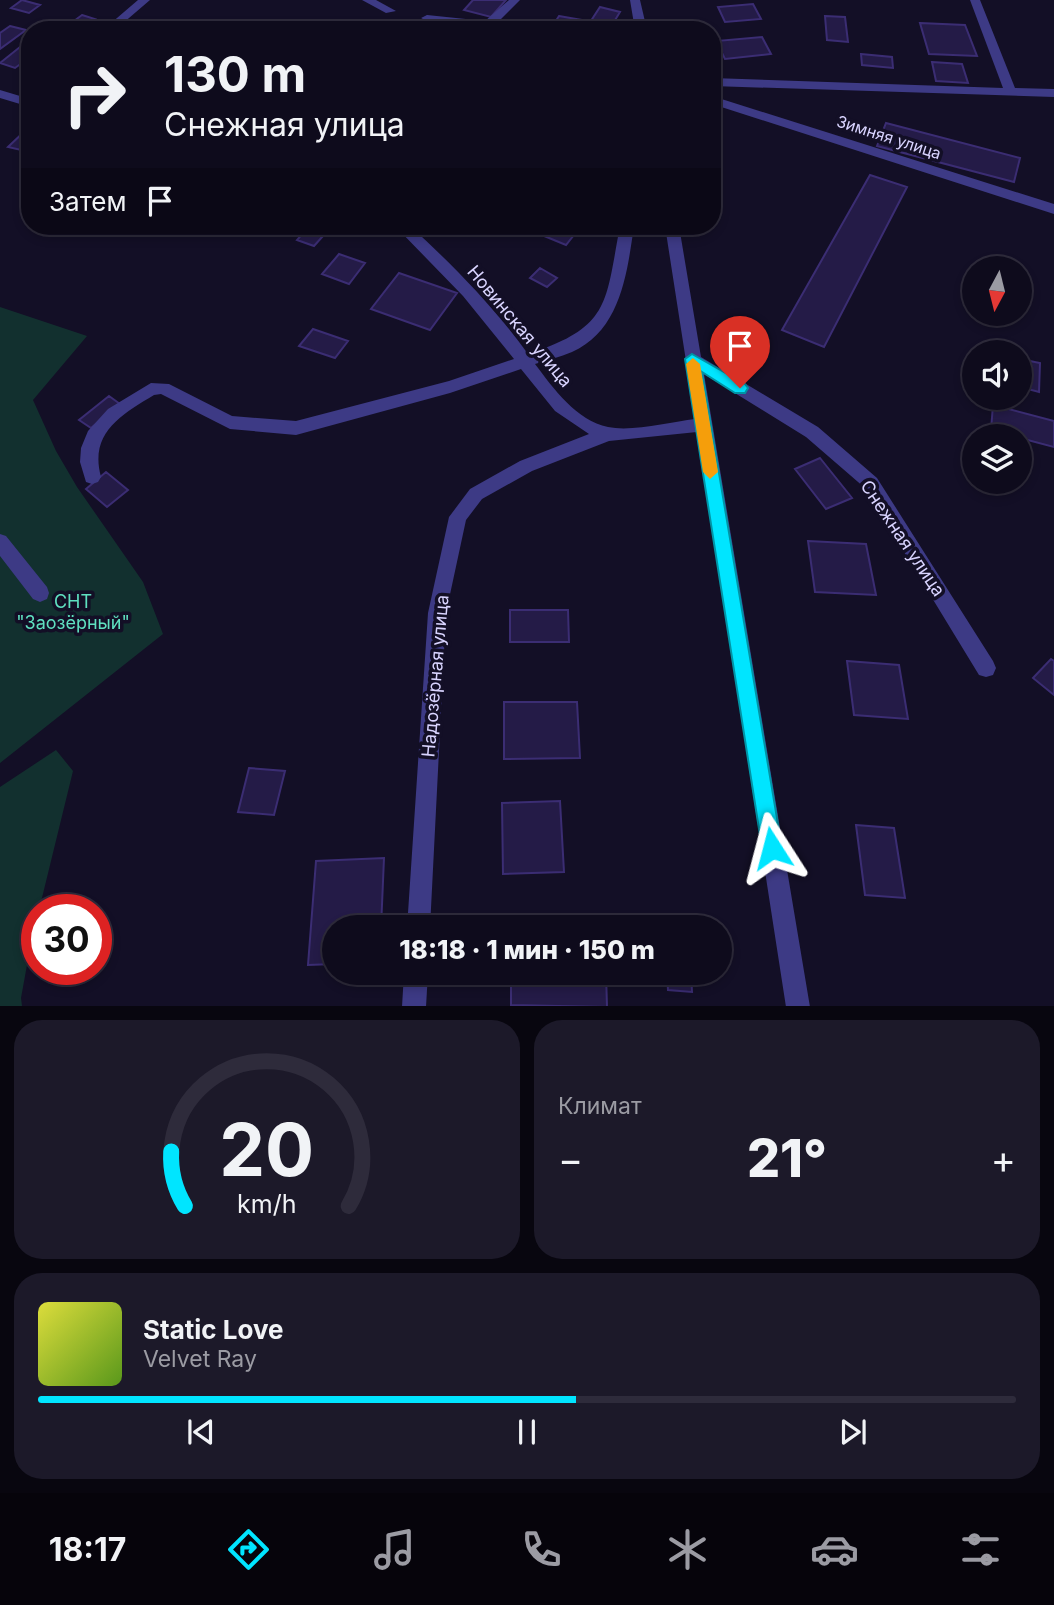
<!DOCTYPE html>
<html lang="ru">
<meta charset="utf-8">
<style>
body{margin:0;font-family:Inter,sans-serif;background:#1c1929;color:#f1f3f6;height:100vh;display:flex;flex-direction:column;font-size:26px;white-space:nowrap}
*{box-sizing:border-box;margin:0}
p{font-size:23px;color:#9b9ba3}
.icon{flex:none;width:38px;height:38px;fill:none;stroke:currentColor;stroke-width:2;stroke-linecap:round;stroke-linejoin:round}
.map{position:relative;height:1006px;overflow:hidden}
.panel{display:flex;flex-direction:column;gap:14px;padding:14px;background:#08060f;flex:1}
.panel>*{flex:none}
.guide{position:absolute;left:21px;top:21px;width:700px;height:214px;border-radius:28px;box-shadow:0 4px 10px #0003,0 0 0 2px #2e2b3b;background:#0e0b1c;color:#f1f3f6;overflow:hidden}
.needle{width:46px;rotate:187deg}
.controls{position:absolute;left:962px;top:256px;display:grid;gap:14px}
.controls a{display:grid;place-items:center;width:70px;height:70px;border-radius:50%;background:#0e0b1c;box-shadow:0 4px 10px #0003,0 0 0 2px #2e2b3b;font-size:35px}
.speed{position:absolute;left:21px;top:894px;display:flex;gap:14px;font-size:35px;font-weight:700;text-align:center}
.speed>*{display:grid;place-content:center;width:91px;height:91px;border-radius:50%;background:#0e0b1c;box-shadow:0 4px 10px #0003,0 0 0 2px #2e2b3b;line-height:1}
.speed .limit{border:10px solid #d22;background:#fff;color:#111}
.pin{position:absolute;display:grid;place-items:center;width:60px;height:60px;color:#fff;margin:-72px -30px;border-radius:50% 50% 50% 0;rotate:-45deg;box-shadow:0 0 7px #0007}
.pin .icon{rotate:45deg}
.me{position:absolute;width:77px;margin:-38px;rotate:351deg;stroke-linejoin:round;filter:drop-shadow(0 0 5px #0008)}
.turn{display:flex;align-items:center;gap:24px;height:147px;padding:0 28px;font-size:32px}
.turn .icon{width:91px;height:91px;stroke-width:2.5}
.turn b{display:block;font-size:49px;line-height:60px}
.then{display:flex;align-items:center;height:66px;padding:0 28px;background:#0003;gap:14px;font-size:26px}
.big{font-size:52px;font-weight:800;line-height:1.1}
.panel .card{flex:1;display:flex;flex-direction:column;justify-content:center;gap:10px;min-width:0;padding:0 24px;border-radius:28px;background:#1c1929}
.panel .dial{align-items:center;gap:0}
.dial svg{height:182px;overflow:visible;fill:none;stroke:#2e2b3b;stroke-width:7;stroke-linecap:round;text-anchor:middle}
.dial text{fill:#f1f3f6;stroke:none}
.song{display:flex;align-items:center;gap:21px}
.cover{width:84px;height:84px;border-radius:10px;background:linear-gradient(135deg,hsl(60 70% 55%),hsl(90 70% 35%))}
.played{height:7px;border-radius:4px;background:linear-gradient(90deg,#00e5ff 55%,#2e2b3b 55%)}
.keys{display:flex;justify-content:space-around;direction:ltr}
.heat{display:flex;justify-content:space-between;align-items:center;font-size:38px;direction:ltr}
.panel .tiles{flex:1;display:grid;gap:14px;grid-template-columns:1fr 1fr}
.card:last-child{grid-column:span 2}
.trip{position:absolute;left:322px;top:915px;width:410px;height:70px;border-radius:35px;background:#0e0b1c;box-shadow:0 4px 10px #0003,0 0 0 2px #2e2b3b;font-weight:800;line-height:70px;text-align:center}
.tabs{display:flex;height:112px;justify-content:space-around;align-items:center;background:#06040b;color:#9b9ba3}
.tabs .icon{width:49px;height:49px}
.tabs .current{color:#00e5ff}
.tabs b{font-size:32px;color:#f1f3f6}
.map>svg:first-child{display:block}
.green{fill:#12302f}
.building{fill:#241b47;stroke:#3b2d73;stroke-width:2}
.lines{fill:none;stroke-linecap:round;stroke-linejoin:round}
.minor{fill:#3d3a85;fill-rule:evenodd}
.route{fill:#00e5ff;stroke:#0095a6;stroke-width:2}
.slow{fill:#f59e0b}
.labels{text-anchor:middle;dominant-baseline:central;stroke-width:7;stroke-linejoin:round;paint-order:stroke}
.far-street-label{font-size:16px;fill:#d9d4ff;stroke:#130f26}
.street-label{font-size:18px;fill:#d9d4ff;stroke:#130f26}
.park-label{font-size:18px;fill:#5fe0c0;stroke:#130f26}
</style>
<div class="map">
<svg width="1054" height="1007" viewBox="0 0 1054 1007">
<rect width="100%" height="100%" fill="#130f26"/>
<path class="green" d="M 0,307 L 87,336 L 33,400 L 56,451 L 77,487 L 143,582 L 163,634 L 0,763 Z
M 56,750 L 73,771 L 39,910 L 37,910 L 21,998 L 22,1006 L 0,1006 L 0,787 Z"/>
<path class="building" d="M 22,0 L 40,5 L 29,13 L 11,8 Z
M 473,0 L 506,0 L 491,17 L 464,10 Z
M 753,4 L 761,19 L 725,22 L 718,7 Z
M 600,7 L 620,12 L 609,30 L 585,30 Z
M 82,15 L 95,19 L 80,30 L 62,30 Z
M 559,16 L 582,20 L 576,30 L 550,30 Z
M 825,16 L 845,17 L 848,42 L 827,40 Z
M 920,23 L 965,25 L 977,56 L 929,54 Z
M 10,26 L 26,30 L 0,49 L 0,33 Z
M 762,37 L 771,54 L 725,59 L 716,41 Z
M 30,39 L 30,57 L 15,68 L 0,63 Z
M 861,54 L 892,57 L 893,68 L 862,65 Z
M 932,62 L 962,64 L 968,83 L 936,81 Z
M 886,123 L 1020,158 L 1014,182 L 877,146 Z
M 27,129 L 30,130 L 30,152 L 8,147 Z
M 870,175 L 907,187 L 824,347 L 782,330 Z
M 309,226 L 332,226 L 314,246 L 297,240 Z
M 543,226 L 581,226 L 566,245 L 537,233 Z
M 339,254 L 365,263 L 349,284 L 322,274 Z
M 540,268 L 557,278 L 547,287 L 530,278 Z
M 399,273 L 457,293 L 430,330 L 371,309 Z
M 313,329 L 348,341 L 335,358 L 299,346 Z
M 1020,359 L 1040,363 L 1039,392 L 1020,387 Z
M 109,396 L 120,404 L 91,428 L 79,420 Z
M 993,405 L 1054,421 L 1054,447 L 1020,438 L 1020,436 L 991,430 Z
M 820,458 L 852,498 L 826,509 L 795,469 Z
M 106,472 L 128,490 L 107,507 L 86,489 Z
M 808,541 L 866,544 L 876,595 L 815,592 Z
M 510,610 L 568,610 L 569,642 L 510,642 Z
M 1051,659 L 1054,661 L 1054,695 L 1033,678 Z
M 847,661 L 899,665 L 908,719 L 854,715 Z
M 504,702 L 577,702 L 580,758 L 504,759 Z
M 249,768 L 285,771 L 274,815 L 238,812 Z
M 560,801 L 564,872 L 503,874 L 502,803 Z
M 856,825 L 894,828 L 905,898 L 865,895 Z
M 384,858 L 381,928 L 334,928 L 334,964 L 308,965 L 316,861 Z
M 511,973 L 606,973 L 607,1007 L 511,1005 Z
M 667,973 L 691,973 L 692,992 L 668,990 Z"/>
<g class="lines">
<path class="minor" d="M 138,0 L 150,0 L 115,30 L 103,30 Z
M 362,0 L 376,0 L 396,11 L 386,13 Z
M 509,0 L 520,0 L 496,24 L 485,27 L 427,21 L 421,18 L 427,15 L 485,21 Z
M 630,0 L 640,0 L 647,30 L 635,30 Z
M 970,0 L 980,0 L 1015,88 L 1054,89 L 1054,97 L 712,86 L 712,78 L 1003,88 Z
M 0,90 L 30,99 L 30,107 L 0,98 Z
M 712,96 L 1054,204 L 1054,214 L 712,104 Z
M 395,226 L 410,226 C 453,265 494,307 528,354 C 611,327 605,304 620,226 L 634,226 C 627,273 621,330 572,352 C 560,357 547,360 535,364 C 553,388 577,421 608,427 C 632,432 671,422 695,419 L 665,226 L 679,226 L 701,357 L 818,427 L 877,478 L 993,661 L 996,668 L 993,675 L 986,677 L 979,675 L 865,488 L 806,437 L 704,374 L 810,1007 L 786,1007 L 697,432 L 609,441 L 532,471 L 482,499 L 466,520 L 446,613 L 430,928 L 407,928 L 428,613 L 449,517 L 470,489 L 520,461 L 589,434 L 555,411 L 521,369 L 450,393 L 296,435 L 230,429 L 161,394 L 154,395 C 121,415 89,433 101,477 L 98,482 L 92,484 L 86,482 L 80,462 L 81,448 L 88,431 L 108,409 L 151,383 L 169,384 L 232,416 L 296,421 L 449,381 L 514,359 L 463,296 Z
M 0,534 L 6,536 L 47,587 L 49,593 L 47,599 L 40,602 L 33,599 L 0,556 Z
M 404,973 L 428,973 L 426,1007 L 402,1007 Z"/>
</g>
<path class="route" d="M 692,354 L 745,384 L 748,388 L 745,393 L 735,393 L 702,372 L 782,848 L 779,855 L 772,858 L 765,855 L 762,848 L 685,359 Z"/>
<path class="slow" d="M 693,358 L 700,364 L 718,472 L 710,479 L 703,472 L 686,364 Z"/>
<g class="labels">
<g class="far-street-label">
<text transform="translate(889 137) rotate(18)">Зимняя улица</text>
</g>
<g class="street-label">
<text transform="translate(520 326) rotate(50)">Новинская улица</text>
<text transform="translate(903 538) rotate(56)">Снежная улица</text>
<text transform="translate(435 676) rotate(-85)">Надозёрная улица</text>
</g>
<g class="park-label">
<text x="73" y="601">СНТ<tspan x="73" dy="21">"Заозёрный"</tspan></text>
</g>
</g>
</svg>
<div class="controls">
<a><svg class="needle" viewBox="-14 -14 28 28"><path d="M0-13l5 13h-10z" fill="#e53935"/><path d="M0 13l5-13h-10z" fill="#9b9ba3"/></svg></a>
<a><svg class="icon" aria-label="sound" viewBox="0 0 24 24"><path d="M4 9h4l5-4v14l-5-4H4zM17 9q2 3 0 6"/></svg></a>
<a><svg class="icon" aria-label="layers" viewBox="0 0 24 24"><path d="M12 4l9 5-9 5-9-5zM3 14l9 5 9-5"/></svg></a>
</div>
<div class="speed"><div class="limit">30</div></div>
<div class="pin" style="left:740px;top:388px;background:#d93025"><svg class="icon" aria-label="arrive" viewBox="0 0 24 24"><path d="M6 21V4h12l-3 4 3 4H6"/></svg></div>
<svg class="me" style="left:772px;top:848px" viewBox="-20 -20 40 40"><path d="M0-17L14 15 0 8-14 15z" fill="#00e5ff" stroke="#fff" stroke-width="4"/></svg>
<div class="trip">18:18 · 1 мин · 150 m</div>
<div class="guide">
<div class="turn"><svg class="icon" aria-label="right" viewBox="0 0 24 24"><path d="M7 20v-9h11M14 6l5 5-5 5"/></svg><div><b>130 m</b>Снежная улица</div></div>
<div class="then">Затем<svg class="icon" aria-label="arrive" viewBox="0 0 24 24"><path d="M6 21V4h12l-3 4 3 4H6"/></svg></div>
</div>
</div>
<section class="panel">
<div class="tiles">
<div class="card dial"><svg viewBox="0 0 100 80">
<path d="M14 69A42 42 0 1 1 86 69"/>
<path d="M14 69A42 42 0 0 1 8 45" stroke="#00e5ff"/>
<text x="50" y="56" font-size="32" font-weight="700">20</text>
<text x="50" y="72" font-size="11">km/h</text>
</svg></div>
<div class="card"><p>Климат</p>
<div class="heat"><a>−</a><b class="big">21°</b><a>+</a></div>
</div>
<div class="card">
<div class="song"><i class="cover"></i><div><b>Static Love</b><p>Velvet Ray</p></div></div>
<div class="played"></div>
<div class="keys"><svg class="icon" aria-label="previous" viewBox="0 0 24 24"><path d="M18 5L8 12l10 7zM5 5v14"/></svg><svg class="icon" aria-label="pause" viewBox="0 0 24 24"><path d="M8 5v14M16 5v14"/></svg><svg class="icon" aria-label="next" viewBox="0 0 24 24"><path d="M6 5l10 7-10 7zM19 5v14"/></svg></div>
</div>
</div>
</section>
<nav class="tabs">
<b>18:17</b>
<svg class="icon current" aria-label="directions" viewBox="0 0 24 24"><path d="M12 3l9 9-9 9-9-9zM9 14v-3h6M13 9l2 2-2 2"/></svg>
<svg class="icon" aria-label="music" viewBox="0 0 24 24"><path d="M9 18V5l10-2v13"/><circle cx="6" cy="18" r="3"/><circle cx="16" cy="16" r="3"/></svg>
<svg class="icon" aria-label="phone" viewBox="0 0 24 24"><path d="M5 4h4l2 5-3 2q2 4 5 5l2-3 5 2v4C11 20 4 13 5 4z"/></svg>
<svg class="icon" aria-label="climate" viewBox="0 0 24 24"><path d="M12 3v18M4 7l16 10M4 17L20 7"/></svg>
<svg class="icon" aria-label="car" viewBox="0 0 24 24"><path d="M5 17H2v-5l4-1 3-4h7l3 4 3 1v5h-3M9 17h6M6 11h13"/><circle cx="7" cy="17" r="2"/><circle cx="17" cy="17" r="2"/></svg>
<svg class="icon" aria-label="filters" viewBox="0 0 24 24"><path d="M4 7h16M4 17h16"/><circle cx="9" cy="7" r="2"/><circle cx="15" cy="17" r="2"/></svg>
</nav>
